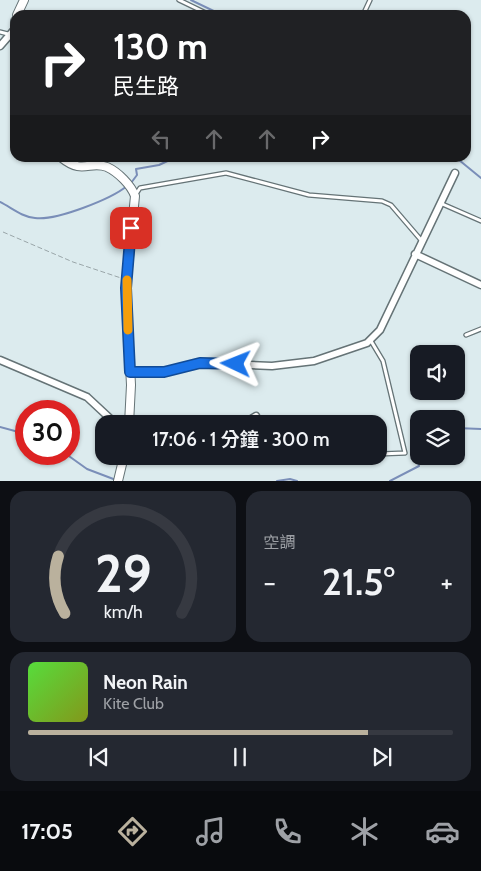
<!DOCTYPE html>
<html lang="zh-TW">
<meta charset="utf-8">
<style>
body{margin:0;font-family:Cabin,"Noto Sans TC",sans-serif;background:#242831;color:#f1f3f6;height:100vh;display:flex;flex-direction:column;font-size:19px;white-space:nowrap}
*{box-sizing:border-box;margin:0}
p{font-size:16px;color:#9ea1a6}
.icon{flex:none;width:28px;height:28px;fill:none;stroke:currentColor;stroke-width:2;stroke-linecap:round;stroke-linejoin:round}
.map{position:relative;height:481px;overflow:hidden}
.panel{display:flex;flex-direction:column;gap:10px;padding:10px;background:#0d0f14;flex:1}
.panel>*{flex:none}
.guide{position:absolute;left:10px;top:10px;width:461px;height:152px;border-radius:15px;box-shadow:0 1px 4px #0004;background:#202124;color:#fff;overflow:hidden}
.fabs{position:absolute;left:410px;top:345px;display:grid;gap:10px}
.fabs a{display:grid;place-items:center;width:55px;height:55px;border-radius:10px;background:#171b24;box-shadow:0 1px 4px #0004;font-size:25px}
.speed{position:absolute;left:15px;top:400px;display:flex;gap:10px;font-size:25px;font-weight:700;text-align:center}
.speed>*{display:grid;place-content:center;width:65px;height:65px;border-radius:50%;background:#171b24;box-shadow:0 1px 4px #0004;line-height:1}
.speed .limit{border:8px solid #d22;background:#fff;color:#111}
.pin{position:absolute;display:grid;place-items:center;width:42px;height:42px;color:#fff;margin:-21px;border-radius:10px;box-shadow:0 2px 8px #0006}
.me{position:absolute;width:55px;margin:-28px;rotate:272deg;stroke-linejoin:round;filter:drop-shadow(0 0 4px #0008)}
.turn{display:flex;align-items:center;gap:18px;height:105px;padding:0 20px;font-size:22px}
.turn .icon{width:65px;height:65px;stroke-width:2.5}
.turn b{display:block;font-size:35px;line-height:42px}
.lanes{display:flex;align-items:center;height:48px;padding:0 20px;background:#0003;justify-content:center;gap:25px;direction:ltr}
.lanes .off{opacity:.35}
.big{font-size:38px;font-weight:600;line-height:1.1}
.panel .widget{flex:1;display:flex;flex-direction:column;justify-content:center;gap:8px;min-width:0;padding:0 18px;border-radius:15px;background:#242831}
.panel .dial{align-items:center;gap:0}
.dial svg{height:130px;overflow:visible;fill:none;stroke:#363941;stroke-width:7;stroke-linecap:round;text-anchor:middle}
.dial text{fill:#f1f3f6;stroke:none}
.song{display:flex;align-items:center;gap:15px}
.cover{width:60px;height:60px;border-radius:8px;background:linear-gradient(135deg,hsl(110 70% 55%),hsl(70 70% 35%))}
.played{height:5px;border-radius:2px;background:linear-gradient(90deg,#bab19d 80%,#363941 80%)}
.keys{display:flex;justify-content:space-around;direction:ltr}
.heat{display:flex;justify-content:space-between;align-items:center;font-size:28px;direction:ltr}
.panel .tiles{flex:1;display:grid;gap:10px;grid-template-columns:1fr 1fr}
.widget:last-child{grid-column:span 2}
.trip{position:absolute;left:95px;top:415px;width:292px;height:50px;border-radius:15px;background:#171b24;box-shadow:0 1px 4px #0004;font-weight:600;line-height:50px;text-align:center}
.menu{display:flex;height:80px;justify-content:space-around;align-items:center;background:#090b0e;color:#9ea1a6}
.menu .icon{width:35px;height:35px}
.menu .active{color:#bab19d}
.menu b{font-size:22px;color:#f1f3f6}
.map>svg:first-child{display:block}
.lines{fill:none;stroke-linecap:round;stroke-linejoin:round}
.stream{stroke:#7a8eb8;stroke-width:2}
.service-casing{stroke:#657376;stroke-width:5.5}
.minor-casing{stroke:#657376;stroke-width:9}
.tertiary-casing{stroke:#657376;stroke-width:10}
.path{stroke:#9aa6a9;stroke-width:1;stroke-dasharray:5 2.5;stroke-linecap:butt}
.service{stroke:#fff;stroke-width:3}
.minor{stroke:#fff;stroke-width:6}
.tertiary{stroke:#fff;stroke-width:8}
.route-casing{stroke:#114b97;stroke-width:12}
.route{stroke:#1a73e8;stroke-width:9}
.slow{stroke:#f59e0b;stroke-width:9}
</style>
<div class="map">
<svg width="481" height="481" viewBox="0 0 481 481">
<rect width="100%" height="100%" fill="#dcebee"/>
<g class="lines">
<path class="stream" d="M 191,0 L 222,15
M 453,158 L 459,160 L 481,178
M 131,183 L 137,175 L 136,169 L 159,165 L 174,158
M 0,202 C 12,208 22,217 35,218 C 56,221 111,199 127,186
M 0,427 L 26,434
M 456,428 L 481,429
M 66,454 L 87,469 L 116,480
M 277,481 L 290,479 L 297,481
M 390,481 L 419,466 L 416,452 L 419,446"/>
<defs>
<path id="service" d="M 179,0 L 210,15
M 363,15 L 370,0
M 0,32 L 8,34
M 136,194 L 140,188 L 226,173 L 309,195 L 382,201 L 391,205 L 421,240
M 440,203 L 481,221
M 466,335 L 481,329
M 371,341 L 383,361 L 405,453 L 379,454"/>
<path id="minor" d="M 0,46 L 14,30
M 415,254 L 481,285
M 0,360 L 87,397 L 116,424
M 130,372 L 164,372 L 201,363 L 272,366 L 314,361 L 367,343 L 380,330 L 455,173
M 243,424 L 256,416 L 257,424"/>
<path id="tertiary" d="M 17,15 L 24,0
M 15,21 L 15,38
M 62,158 C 83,175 90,160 107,167 C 118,172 131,185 135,196 L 126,288 L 131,385 L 129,424
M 118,481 L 124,456"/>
</defs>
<use href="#service" class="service-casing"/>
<use href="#minor" class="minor-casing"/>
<use href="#tertiary" class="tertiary-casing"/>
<path class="path" d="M 3,232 L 73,262 L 121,278"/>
<use href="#service" class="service"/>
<use href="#minor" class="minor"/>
<use href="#tertiary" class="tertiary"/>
</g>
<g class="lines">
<defs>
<path id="route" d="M 131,228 L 126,288 L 130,372 L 164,372 L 200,363 L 236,364"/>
</defs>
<use href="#route" class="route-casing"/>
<use href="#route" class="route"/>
<path class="slow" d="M 127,280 L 128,330"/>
</g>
</svg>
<div class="fabs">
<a><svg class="icon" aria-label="sound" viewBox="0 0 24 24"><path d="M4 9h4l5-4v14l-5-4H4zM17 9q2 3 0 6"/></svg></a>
<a><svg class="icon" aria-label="layers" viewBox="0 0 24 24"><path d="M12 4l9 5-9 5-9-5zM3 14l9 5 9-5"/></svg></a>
</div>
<div class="speed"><div class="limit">30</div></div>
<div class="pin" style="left:131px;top:228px;background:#d93025"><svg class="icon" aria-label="arrive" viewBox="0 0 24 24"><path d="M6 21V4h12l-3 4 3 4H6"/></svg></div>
<svg class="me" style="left:236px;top:364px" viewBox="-20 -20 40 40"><path d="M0-17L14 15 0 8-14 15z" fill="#1a73e8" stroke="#fff" stroke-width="4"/></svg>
<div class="trip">17:06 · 1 分鐘 · 300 m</div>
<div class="guide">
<div class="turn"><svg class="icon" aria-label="right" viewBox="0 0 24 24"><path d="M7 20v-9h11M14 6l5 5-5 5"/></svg><div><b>130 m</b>民生路</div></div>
<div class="lanes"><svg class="icon off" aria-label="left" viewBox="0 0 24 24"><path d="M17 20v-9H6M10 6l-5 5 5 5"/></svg><svg class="icon off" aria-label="ahead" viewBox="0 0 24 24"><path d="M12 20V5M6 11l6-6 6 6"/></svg><svg class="icon off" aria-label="ahead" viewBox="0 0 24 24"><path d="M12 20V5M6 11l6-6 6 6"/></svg><svg class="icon" aria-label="right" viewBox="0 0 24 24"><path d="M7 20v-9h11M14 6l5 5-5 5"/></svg></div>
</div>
</div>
<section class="panel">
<div class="tiles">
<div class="widget dial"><svg viewBox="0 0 100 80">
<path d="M14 69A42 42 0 1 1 86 69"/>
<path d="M14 69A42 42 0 0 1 10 34" stroke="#bab19d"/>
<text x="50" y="56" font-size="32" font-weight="700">29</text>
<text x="50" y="72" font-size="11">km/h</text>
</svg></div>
<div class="widget"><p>空調</p>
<div class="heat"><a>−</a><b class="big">21.5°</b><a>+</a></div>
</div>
<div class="widget">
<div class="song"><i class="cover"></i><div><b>Neon Rain</b><p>Kite Club</p></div></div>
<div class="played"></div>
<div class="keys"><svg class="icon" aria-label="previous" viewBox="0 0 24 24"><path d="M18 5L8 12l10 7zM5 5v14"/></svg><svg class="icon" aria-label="pause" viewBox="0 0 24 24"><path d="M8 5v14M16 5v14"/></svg><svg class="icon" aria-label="next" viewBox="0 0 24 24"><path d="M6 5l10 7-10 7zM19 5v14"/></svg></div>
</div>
</div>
</section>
<nav class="menu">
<b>17:05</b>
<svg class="icon active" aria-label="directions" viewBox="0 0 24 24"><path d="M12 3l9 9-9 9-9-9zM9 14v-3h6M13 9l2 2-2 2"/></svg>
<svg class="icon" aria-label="music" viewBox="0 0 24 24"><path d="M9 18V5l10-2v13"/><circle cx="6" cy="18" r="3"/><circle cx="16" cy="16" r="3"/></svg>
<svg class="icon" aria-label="phone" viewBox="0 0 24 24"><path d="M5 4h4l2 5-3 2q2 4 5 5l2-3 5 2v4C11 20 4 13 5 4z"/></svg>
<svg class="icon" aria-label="climate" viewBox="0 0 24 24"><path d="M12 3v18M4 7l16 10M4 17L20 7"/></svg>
<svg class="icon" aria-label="car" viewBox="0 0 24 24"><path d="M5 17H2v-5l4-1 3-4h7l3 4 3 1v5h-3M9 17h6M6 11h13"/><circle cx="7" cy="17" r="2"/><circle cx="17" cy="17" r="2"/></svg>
</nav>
